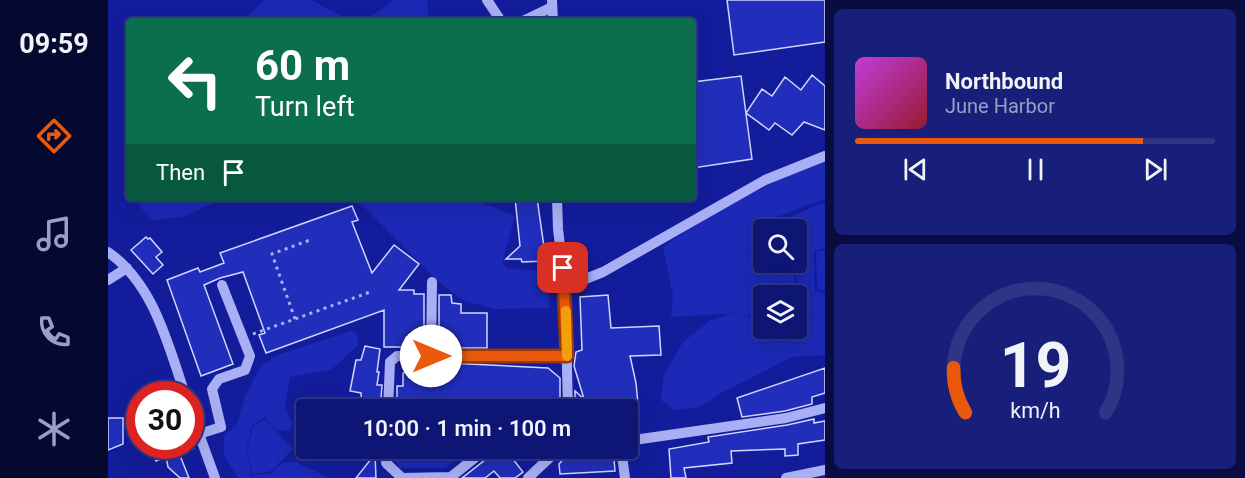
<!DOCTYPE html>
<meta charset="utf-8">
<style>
body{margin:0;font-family:Roboto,sans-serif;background:#171f7a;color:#f1f3f6;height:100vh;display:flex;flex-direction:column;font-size:22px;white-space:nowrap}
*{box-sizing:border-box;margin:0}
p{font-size:20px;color:#9b9fc5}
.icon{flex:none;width:33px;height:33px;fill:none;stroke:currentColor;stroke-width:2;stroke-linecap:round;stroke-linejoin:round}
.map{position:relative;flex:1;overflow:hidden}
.sheet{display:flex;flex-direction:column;gap:9px;padding:9px;background:#080c40;width:420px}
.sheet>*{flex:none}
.hud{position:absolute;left:18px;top:18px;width:570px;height:183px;border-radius:6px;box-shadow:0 6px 24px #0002,0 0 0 2px #2e3587;background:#0b6e4f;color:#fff;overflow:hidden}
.controls{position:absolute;left:645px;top:219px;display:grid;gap:12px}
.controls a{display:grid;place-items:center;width:54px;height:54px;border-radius:6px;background:#0e1675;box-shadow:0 6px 24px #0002,0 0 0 2px #2e3587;font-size:30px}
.speed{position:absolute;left:18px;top:381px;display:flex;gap:12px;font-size:30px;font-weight:700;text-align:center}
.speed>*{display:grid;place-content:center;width:78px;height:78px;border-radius:50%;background:#0e1675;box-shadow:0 6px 24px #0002,0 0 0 2px #2e3587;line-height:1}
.speed .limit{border:9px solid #d22;background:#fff;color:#111}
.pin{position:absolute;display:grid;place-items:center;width:51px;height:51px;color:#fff;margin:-26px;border-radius:12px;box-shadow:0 3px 9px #0006}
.me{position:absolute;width:66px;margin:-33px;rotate:90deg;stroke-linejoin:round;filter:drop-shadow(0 0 4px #0008)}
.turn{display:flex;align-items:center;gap:21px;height:126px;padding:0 30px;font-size:27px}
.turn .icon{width:78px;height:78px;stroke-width:2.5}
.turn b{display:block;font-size:42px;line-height:51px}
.then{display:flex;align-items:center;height:57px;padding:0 30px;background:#0003;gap:12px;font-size:22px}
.sheet .tile{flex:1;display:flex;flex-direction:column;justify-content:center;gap:9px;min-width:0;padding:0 21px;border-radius:9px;background:#171f7a}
.sheet .dial{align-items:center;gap:0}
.dial svg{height:156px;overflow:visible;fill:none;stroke:#2e3587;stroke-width:7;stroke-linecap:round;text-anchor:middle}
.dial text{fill:#f1f3f6;stroke:none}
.song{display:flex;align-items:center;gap:18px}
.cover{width:72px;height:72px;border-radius:9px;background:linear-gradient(135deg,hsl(290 70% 55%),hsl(350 70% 35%))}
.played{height:6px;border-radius:3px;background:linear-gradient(90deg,#ea580c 80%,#2e3587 80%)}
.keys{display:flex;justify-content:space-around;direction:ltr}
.trip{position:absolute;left:188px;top:399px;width:342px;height:60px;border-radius:6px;background:#0e1675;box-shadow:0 6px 24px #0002,0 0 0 2px #2e3587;font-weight:600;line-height:60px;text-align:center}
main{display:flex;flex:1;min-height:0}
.tab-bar{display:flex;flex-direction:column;width:108px;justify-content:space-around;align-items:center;background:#06092f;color:#9b9fc5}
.tab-bar .icon{width:42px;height:42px}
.tab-bar .active{color:#ea580c}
.tab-bar b{font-size:27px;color:#f1f3f6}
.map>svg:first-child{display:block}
.green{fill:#1b29b6}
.building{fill:#212ebb;stroke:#d1d5fd;stroke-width:1.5}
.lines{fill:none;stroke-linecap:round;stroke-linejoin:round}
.path{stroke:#a9aff4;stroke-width:3;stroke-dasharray:3 4.5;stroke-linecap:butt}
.minor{stroke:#a9aff4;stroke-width:10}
.route-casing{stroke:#983908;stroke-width:15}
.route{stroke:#ea580c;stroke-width:10}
.slow{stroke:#f59e0b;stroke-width:10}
</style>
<main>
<nav class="tab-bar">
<b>09:59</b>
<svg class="icon active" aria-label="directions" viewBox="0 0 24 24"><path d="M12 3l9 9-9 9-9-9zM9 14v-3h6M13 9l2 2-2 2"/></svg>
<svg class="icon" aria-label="music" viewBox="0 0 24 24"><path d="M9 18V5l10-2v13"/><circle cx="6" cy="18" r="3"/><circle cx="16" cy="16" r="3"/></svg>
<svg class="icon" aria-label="phone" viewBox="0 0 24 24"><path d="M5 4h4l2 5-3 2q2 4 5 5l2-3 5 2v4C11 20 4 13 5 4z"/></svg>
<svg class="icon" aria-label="climate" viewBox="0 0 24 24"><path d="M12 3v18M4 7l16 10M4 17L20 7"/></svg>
</nav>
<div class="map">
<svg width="717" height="478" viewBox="0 0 717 478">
<rect width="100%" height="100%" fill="#131d9c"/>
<path class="green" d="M 157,0 L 203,0 L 243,21 L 136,21 L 142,13 Z
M 286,0 L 319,0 L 321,21 L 256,21 Z
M 717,161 L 717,199 L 661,220 L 663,229 L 656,230 L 656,262 L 685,264 L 688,295 L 656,296 L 655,316 L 633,315 L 655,319 L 656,328 L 688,328 L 689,313 L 692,312 L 687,263 L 688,230 L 671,229 L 682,217 L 714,203 L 717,204 L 717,248 L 706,251 L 707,290 L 717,294 L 717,355 L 684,357 L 611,394 L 592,407 L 567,410 L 553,400 L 556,374 L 575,342 L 603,320 L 627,313 L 563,317 L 565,295 L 555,247 C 606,212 659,183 717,161 Z
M 31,198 L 116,198 L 75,217 L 45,220 L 32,207 Z
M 253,198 L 363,198 L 407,216 L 394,263 L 400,269 L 441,271 L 441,308 L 387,309 L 354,300 L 329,280 L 250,201 Z
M 717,250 L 717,291 L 709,289 L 708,252 Z
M 243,331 L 249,334 L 250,345 L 224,369 L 182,377 L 177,408 L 185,424 L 181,431 L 168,430 L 157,417 L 144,425 L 138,451 L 144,476 L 163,473 L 174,463 L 188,462 L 222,478 L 130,478 L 116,455 L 116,436 L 129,424 L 137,396 L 153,366 L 170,355 Z
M 157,419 L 185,449 L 163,471 L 145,475 L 139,451 L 145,426 Z
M 286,449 L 353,449 L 353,456 L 337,468 L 292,468 L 286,457 Z"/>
<path class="building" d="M 619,0 L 717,0 L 717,42 L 626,55 Z
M 704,75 L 717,86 L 717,130 L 696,122 L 684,135 L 667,123 L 661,130 L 638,113 L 654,89 L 664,96 L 677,77 L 693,90 Z
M 633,76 L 644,159 L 585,168 L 585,82 Z
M 407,198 L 429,198 L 438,261 L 414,262 L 413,259 L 398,259 L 412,246 Z
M 244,206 L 250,220 L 244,222 L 264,273 L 286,245 L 311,264 L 291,290 L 306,290 L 306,294 L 316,294 L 316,338 L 298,337 L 298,347 L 276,347 L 276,310 L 158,353 L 151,335 L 157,333 L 135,272 L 112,278 L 96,285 L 125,364 L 93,376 L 59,280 L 90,268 L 92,272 L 116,263 L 112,253 Z
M 38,237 L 40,239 L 42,238 L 54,252 L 48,257 L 55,265 L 45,274 L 23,250 Z
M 331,295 L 343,295 L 344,303 L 353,304 L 353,313 L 379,313 L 379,348 L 340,348 L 331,341 Z
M 500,295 L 503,328 L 551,326 L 553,355 L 522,356 L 528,383 L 530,404 L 527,409 L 522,409 L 511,403 L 487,410 L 467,410 L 467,391 L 476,399 L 466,366 L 468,352 L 474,350 L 472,297 Z
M 257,346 L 272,349 L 269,372 L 271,372 L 269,385 L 274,385 L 273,398 L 265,398 L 266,410 L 254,410 L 253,393 L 242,391 L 248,360 L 253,360 Z
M 341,363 L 440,368 L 452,378 L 452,410 L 289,410 L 289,386 L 295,386 L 295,373 L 303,370 L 303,366 L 341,367 Z
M 717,368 L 717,393 L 704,397 L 704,404 L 677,411 L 634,417 L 629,398 Z
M 0,418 L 15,418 L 15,444 L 0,450 Z
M 706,419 L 706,423 L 717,421 L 717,440 L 690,444 L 690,455 L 677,456 L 677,449 L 623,451 L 624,463 L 576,468 L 578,478 L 563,478 L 561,449 L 601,442 L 600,437 L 679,425 Z
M 42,446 L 86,446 L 86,448 L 71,453 L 81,478 L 72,478 L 60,467 L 58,457 L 48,461 Z
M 505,448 L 507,471 L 452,474 L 451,464 L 462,452 Z
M 391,449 L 397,449 L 415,472 L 407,478 L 392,478 L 386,471 L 377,478 L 354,478 Z
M 267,454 L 268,478 L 248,478 Z"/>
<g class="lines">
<path class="path" d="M 187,319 L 164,254 L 202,240
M 145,334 L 265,291"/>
<path class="minor" d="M 379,0 L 393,21
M 444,0 L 445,21
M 415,21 L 444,7
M 449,198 L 450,229 L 457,287 L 460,410
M 0,252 C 46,284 60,345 77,394
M 0,280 L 19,268
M 457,287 L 495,272 L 657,180 L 717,156
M 323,356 L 324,282
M 82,409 L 107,478
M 280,410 L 282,362 L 289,356 L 459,356
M 91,434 L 113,427 L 104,389 L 111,379 L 137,370 L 142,356 L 114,285
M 519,441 L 678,418 L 717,408
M 279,448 L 278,463 L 294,478 L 343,477 L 379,448
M 513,448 L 517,478
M 420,478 L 452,448
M 678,478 L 717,470"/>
</g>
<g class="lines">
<defs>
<path id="route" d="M 323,356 L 459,356 L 455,268"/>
</defs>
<use href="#route" class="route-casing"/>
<use href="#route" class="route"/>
<path class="slow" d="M 458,311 L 459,356"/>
</g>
</svg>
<div class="controls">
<a><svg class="icon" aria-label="search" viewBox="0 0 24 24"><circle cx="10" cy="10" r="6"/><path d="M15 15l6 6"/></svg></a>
<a><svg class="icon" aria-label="layers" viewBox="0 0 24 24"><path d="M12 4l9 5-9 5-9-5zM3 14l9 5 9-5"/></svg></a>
</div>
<div class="speed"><div class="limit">30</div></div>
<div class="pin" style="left:455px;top:268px;background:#d93025"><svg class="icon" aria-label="arrive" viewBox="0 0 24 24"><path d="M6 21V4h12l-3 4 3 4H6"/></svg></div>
<svg class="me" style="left:323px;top:356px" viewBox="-20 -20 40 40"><circle r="19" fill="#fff"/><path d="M0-13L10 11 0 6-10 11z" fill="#ea580c"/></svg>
<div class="trip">10:00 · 1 min · 100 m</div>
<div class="hud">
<div class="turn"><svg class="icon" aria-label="left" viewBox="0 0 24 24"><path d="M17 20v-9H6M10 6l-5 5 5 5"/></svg><div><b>60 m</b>Turn left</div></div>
<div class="then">Then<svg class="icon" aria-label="arrive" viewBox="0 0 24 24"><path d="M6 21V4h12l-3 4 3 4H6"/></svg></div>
</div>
</div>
<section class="sheet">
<div class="tile">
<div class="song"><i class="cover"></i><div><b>Northbound</b><p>June Harbor</p></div></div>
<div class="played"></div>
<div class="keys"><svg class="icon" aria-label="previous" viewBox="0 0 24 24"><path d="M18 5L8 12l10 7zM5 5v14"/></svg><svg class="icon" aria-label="pause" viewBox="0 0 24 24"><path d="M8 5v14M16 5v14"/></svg><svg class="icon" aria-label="next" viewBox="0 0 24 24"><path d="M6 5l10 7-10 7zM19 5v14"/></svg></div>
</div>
<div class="tile dial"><svg viewBox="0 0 100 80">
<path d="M14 69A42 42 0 1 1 86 69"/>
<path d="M14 69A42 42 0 0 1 8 46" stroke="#ea580c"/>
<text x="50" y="56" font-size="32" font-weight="700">19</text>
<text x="50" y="72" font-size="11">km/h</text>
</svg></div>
</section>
</main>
